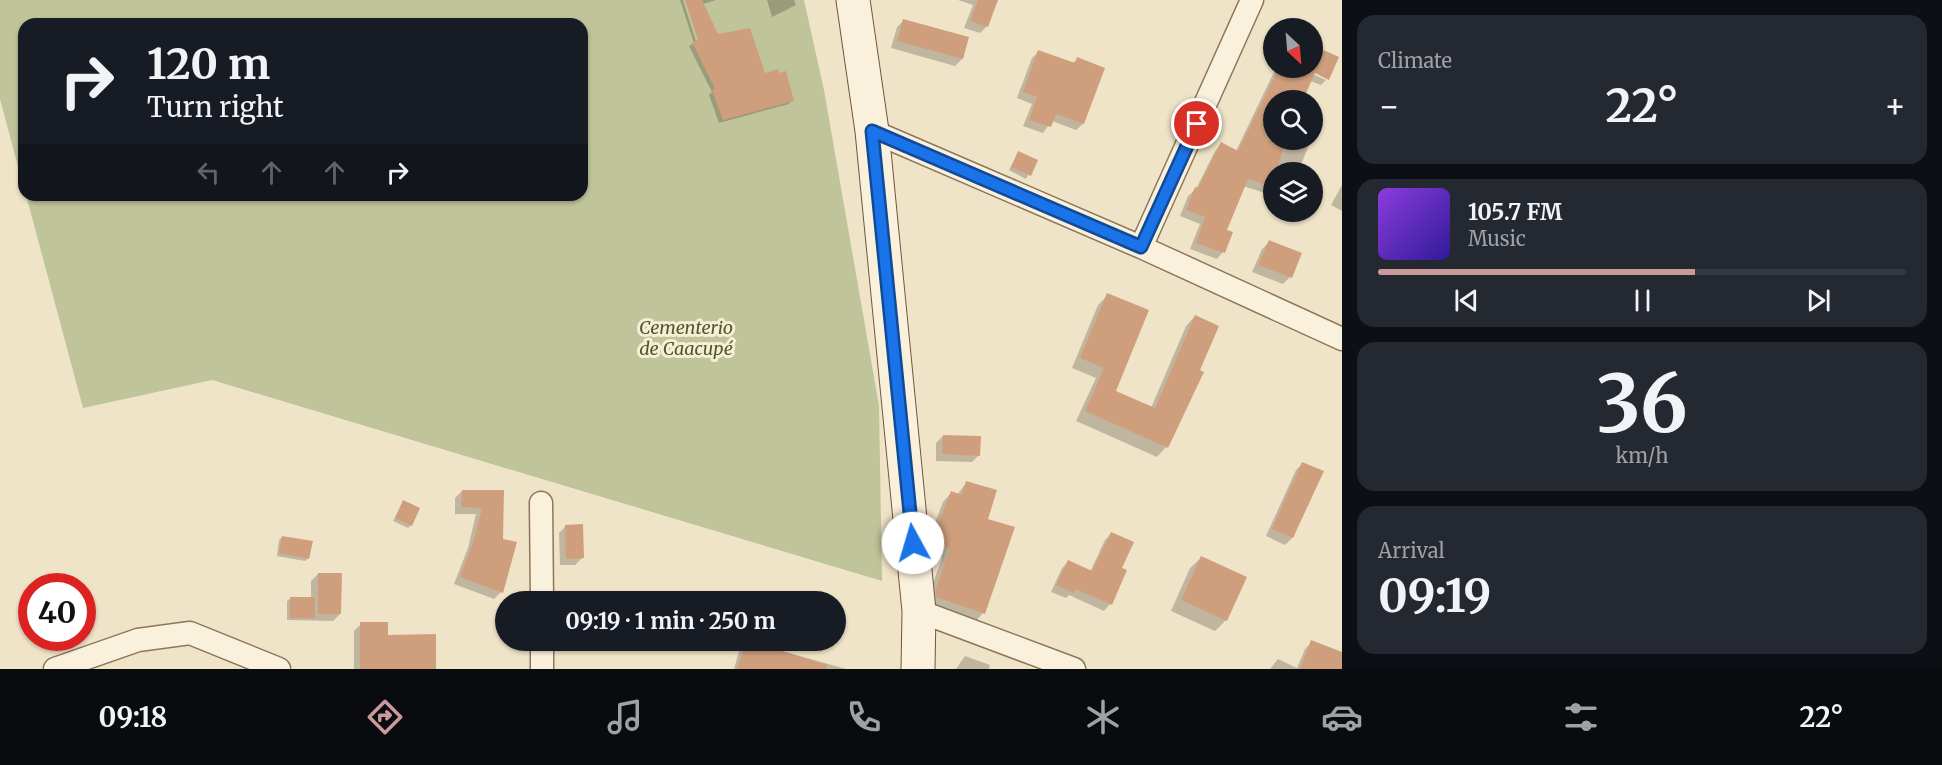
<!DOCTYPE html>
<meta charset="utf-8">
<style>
body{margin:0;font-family:Merriweather,serif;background:#242831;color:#f1f3f6;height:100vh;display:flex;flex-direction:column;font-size:22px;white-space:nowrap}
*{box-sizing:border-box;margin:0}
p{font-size:20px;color:#9ea1a6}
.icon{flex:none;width:33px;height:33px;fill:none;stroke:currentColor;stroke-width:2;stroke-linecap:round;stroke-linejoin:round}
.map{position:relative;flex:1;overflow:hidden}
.side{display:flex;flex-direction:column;gap:15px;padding:15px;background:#0d0f14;width:600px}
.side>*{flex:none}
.top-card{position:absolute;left:18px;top:18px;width:570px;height:183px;border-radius:18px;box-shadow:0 2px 4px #0004;background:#171b24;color:#f1f3f6;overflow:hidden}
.needle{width:39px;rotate:154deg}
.tools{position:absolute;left:1263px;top:18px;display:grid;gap:12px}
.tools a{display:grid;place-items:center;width:60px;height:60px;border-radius:50%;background:#171b24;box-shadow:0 2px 4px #0004;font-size:30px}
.speed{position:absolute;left:18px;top:573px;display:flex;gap:12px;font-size:30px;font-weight:700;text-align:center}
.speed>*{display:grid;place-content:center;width:78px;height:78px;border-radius:50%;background:#171b24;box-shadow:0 2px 4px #0004;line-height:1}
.speed .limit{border:9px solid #d22;background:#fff;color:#111}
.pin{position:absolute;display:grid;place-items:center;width:51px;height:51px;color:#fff;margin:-26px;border:3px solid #fff;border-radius:50%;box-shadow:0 2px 6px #0007}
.me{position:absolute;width:66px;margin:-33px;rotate:354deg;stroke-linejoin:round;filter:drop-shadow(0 0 4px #0008)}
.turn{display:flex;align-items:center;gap:21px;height:126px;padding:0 30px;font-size:27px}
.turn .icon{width:78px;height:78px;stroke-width:2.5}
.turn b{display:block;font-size:42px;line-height:51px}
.lanes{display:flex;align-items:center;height:57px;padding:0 30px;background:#0003;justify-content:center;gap:30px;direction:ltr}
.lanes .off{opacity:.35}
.big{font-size:45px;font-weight:700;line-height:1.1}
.side .card{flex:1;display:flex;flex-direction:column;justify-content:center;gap:9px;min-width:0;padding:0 21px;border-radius:18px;background:#242831}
.side .dial{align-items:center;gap:0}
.dial b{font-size:78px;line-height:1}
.song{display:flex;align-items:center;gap:18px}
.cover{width:72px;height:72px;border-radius:9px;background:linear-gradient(135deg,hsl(270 70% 55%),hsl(250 70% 35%))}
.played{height:6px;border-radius:3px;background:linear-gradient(90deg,#cc999b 60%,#363941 60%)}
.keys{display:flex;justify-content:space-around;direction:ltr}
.heat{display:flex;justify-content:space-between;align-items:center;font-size:33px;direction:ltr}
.trip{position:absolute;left:495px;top:591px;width:351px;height:60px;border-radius:30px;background:#171b24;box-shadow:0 2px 4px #0004;font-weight:700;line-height:60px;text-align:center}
.dock{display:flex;height:96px;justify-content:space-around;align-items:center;background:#090b0e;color:#9ea1a6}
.dock .icon{width:42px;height:42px}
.dock .selected{color:#cc999b}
.dock b{font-size:27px;color:#f1f3f6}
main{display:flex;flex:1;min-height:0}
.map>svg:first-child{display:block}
.cemetery{fill:#bfc49a}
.shadow{fill:#0003}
.building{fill:#cf9f7d}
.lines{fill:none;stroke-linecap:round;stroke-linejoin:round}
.street-casing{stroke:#8d765c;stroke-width:25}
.secondary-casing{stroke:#6f573f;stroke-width:35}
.street{stroke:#faf1dc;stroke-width:22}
.secondary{stroke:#faf1dc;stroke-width:33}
.route-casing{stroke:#114b97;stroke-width:15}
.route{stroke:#1a73e8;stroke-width:10}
.labels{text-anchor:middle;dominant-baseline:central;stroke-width:6;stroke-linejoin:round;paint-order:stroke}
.park-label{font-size:18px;font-style:italic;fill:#4d5a26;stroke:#f7eed8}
</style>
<main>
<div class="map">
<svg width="1342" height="669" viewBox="0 0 1342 669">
<rect width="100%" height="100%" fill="#f0e4c8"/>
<path class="cemetery" d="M 0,0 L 804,0 L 824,90 L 879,406 L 882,581 L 212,380 L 83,408 L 26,195 L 582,195 L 582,24 L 24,24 L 24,189 L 0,99 Z"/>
<path class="shadow" d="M 680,0 L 683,0 L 698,48 L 701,47 L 686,0 L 716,0 L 703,4 L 717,35 L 792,100 L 789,104 L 719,123 L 709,95 L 712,92 L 689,46 L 694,43 Z
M 767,0 L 794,0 L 796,5 L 772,17 Z
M 958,0 L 996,0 L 987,26 L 980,33 L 964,28 L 973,5 Z
M 904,20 L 962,59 L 955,66 L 891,48 L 897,27 Z
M 1312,47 L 1337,58 L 1327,79 L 1309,69 L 1308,72 L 1326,80 L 1321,85 L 1310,81 L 1301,100 L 1274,100 L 1274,140 L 1311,140 L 1298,172 L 1274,172 L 1274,196 L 1243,186 L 1225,231 L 1231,233 L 1223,252 L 1217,259 L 1190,249 L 1200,224 L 1180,216 L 1188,196 L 1196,189 L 1215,151 L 1221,144 L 1236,151 L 1276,68 L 1312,68 Z
M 1038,52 L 1072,64 L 1077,59 L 1103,69 L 1083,124 L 1076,130 L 1052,121 L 1043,133 L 1023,126 L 1032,104 L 1017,98 L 1032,58 Z
M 1018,153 L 1036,161 L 1026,179 L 1009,170 Z
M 1342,185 L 1342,211 L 1331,205 Z
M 1269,242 L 1290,277 L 1283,284 L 1252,272 L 1262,249 Z
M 1108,295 L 1114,392 L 1151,408 L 1186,326 L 1195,316 L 1198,370 L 1202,372 L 1166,447 L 1157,457 L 1076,421 L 1096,378 L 1072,368 L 1098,305 Z
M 943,436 L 979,455 L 972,462 L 936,461 L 936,443 Z
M 1303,463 L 1292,538 L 1285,545 L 1266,536 L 1296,470 Z
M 966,483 L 986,520 L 983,613 L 975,622 L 928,605 L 928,597 L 942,558 L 924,552 L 943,502 L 951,493 L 957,495 Z
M 462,491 L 503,492 L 501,592 L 494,599 L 454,584 L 468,548 L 476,514 L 455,514 L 455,498 Z
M 403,502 L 411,525 L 408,528 L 393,521 Z
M 566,526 L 582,558 L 575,565 L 560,565 L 559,533 Z
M 1111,534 L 1120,569 L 1125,571 L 1110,604 L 1104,611 L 1069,595 L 1066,598 L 1051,592 L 1062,568 L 1068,562 L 1090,572 L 1105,540 Z
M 282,537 L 308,558 L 305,561 L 277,556 L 279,540 Z
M 1201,558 L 1226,620 L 1215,631 L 1171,611 L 1190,568 Z
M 318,574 L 340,614 L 333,621 L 287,620 L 287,601 L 291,598 L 311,598 L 311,581 Z
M 361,624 L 434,669 L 354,669 L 354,631 Z
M 747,641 L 846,669 L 734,669 L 740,648 Z
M 1312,642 L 1342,653 L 1342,669 L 1270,669 L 1278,659 L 1297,668 L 1305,649 Z
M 965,656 L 990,665 L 989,669 L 956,669 Z"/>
<path class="building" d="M 685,0 L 702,0 L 718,34 L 750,28 L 765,73 L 778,69 L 779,73 L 786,71 L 794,101 L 723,120 L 712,90 L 715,89 L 692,42 L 698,40 Z
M 978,0 L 998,0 L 988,27 L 970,21 Z
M 903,19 L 969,37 L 963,59 L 897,41 Z
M 1312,45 L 1339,57 L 1329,80 L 1315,73 L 1303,100 L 1274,100 L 1274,121 L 1266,140 L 1286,140 L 1276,172 L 1274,172 L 1272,187 L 1248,179 L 1227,230 L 1233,232 L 1225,253 L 1196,243 L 1205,217 L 1186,210 L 1195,187 L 1198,188 L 1221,142 L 1238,151 L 1279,68 L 1312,68 Z
M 1038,50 L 1075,63 L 1077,57 L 1105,68 L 1084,124 L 1056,114 L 1051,127 L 1029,120 L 1037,97 L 1023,92 Z
M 1018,151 L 1038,160 L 1031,176 L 1011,167 Z
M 1269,240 L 1302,253 L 1292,278 L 1258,265 Z
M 1107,293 L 1149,310 L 1116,391 L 1155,408 L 1195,315 L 1219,326 L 1200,370 L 1204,372 L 1168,448 L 1085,411 L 1104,368 L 1080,358 Z
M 943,435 L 981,436 L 980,456 L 942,454 Z
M 1302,462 L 1324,471 L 1293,538 L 1272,529 Z
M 966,481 L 997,490 L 988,519 L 1015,527 L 985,614 L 936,597 L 936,588 L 950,549 L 931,543 L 951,491 L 962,495 Z
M 462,490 L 504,490 L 503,539 L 517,542 L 503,593 L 460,577 L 474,540 L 482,508 L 461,507 Z
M 403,500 L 420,508 L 412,526 L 395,518 Z
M 583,524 L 584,558 L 566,559 L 565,525 Z
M 1111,532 L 1134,542 L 1122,568 L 1127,570 L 1112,605 L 1075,589 L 1074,593 L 1056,585 L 1068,560 L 1092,571 Z
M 282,536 L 313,541 L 309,559 L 279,553 Z
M 1201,556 L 1247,577 L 1227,621 L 1181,600 Z
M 318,573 L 342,573 L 341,614 L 318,614 Z
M 290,597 L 315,597 L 315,618 L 290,618 Z
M 360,622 L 388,622 L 388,635 L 436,634 L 436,669 L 360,669 Z
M 747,640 L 827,665 L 826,669 L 737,669 Z
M 1311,640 L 1342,652 L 1342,669 L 1300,669 Z"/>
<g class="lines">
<defs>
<path id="street" d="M 872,131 L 1141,247 L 1342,339
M 1141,247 L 1252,0
M 541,503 L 542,602
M 919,611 L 1074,669
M 542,640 L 542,669
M 55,669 L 138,640 L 190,633 L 279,669"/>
<path id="secondary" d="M 853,0 L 872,131 L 919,611 L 918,669"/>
</defs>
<use href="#street" class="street-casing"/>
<use href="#secondary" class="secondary-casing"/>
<use href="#street" class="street"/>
<use href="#secondary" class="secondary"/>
</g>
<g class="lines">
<defs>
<path id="route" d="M 913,543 L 872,131 L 1141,247 L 1197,124"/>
</defs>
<use href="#route" class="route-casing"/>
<use href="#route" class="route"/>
</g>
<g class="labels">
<g class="park-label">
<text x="686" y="327">Cementerio<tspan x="686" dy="21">de Caacupé</tspan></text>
</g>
</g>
</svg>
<div class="tools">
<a><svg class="needle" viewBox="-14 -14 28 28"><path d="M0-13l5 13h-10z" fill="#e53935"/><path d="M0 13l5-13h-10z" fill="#9ea1a6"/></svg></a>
<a><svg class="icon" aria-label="search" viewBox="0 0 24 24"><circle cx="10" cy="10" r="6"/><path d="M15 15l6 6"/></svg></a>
<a><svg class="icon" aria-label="layers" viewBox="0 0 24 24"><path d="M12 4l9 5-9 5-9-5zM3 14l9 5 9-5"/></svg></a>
</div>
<div class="speed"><div class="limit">40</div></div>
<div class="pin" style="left:1197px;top:124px;background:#d93025"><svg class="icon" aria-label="arrive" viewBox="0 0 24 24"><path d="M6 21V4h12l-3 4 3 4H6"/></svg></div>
<svg class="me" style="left:913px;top:543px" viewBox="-20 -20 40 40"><circle r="19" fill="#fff"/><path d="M0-13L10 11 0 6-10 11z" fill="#1a73e8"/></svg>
<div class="trip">09:19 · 1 min · 250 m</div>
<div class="top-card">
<div class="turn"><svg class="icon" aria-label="right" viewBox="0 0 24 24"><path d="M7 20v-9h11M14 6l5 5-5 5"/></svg><div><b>120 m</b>Turn right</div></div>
<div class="lanes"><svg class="icon off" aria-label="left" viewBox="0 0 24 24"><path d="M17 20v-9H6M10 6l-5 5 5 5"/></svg><svg class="icon off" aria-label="ahead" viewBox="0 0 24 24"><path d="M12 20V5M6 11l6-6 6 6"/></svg><svg class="icon off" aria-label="ahead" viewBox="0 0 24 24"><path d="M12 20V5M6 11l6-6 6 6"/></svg><svg class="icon" aria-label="right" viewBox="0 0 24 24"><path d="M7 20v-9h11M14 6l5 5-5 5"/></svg></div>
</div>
</div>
<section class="side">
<div class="card"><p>Climate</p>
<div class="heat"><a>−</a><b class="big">22°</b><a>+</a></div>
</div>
<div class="card">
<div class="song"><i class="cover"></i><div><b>105.7 FM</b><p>Music</p></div></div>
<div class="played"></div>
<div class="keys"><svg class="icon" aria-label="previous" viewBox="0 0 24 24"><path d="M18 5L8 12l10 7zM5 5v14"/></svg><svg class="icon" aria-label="pause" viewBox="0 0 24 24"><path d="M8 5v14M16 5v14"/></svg><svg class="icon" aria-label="next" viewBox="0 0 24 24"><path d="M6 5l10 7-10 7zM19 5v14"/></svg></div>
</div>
<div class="card dial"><b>36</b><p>km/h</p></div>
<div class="card"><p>Arrival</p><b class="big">09:19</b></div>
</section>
</main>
<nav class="dock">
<b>09:18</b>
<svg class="icon selected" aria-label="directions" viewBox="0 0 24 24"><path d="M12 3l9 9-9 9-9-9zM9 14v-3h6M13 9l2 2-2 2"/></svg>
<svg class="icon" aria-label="music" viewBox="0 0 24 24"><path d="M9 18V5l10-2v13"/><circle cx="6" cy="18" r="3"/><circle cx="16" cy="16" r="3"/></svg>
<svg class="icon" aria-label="phone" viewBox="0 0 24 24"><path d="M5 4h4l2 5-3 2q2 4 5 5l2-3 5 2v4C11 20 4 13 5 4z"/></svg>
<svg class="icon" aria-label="climate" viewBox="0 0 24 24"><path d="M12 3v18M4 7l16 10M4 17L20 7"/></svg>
<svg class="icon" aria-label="car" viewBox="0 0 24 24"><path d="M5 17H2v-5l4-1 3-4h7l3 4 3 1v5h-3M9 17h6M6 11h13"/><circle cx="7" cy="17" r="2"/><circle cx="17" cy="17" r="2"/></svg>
<svg class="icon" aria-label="filters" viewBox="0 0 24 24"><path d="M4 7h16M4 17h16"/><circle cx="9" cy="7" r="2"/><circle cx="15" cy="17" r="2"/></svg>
<b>22°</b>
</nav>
